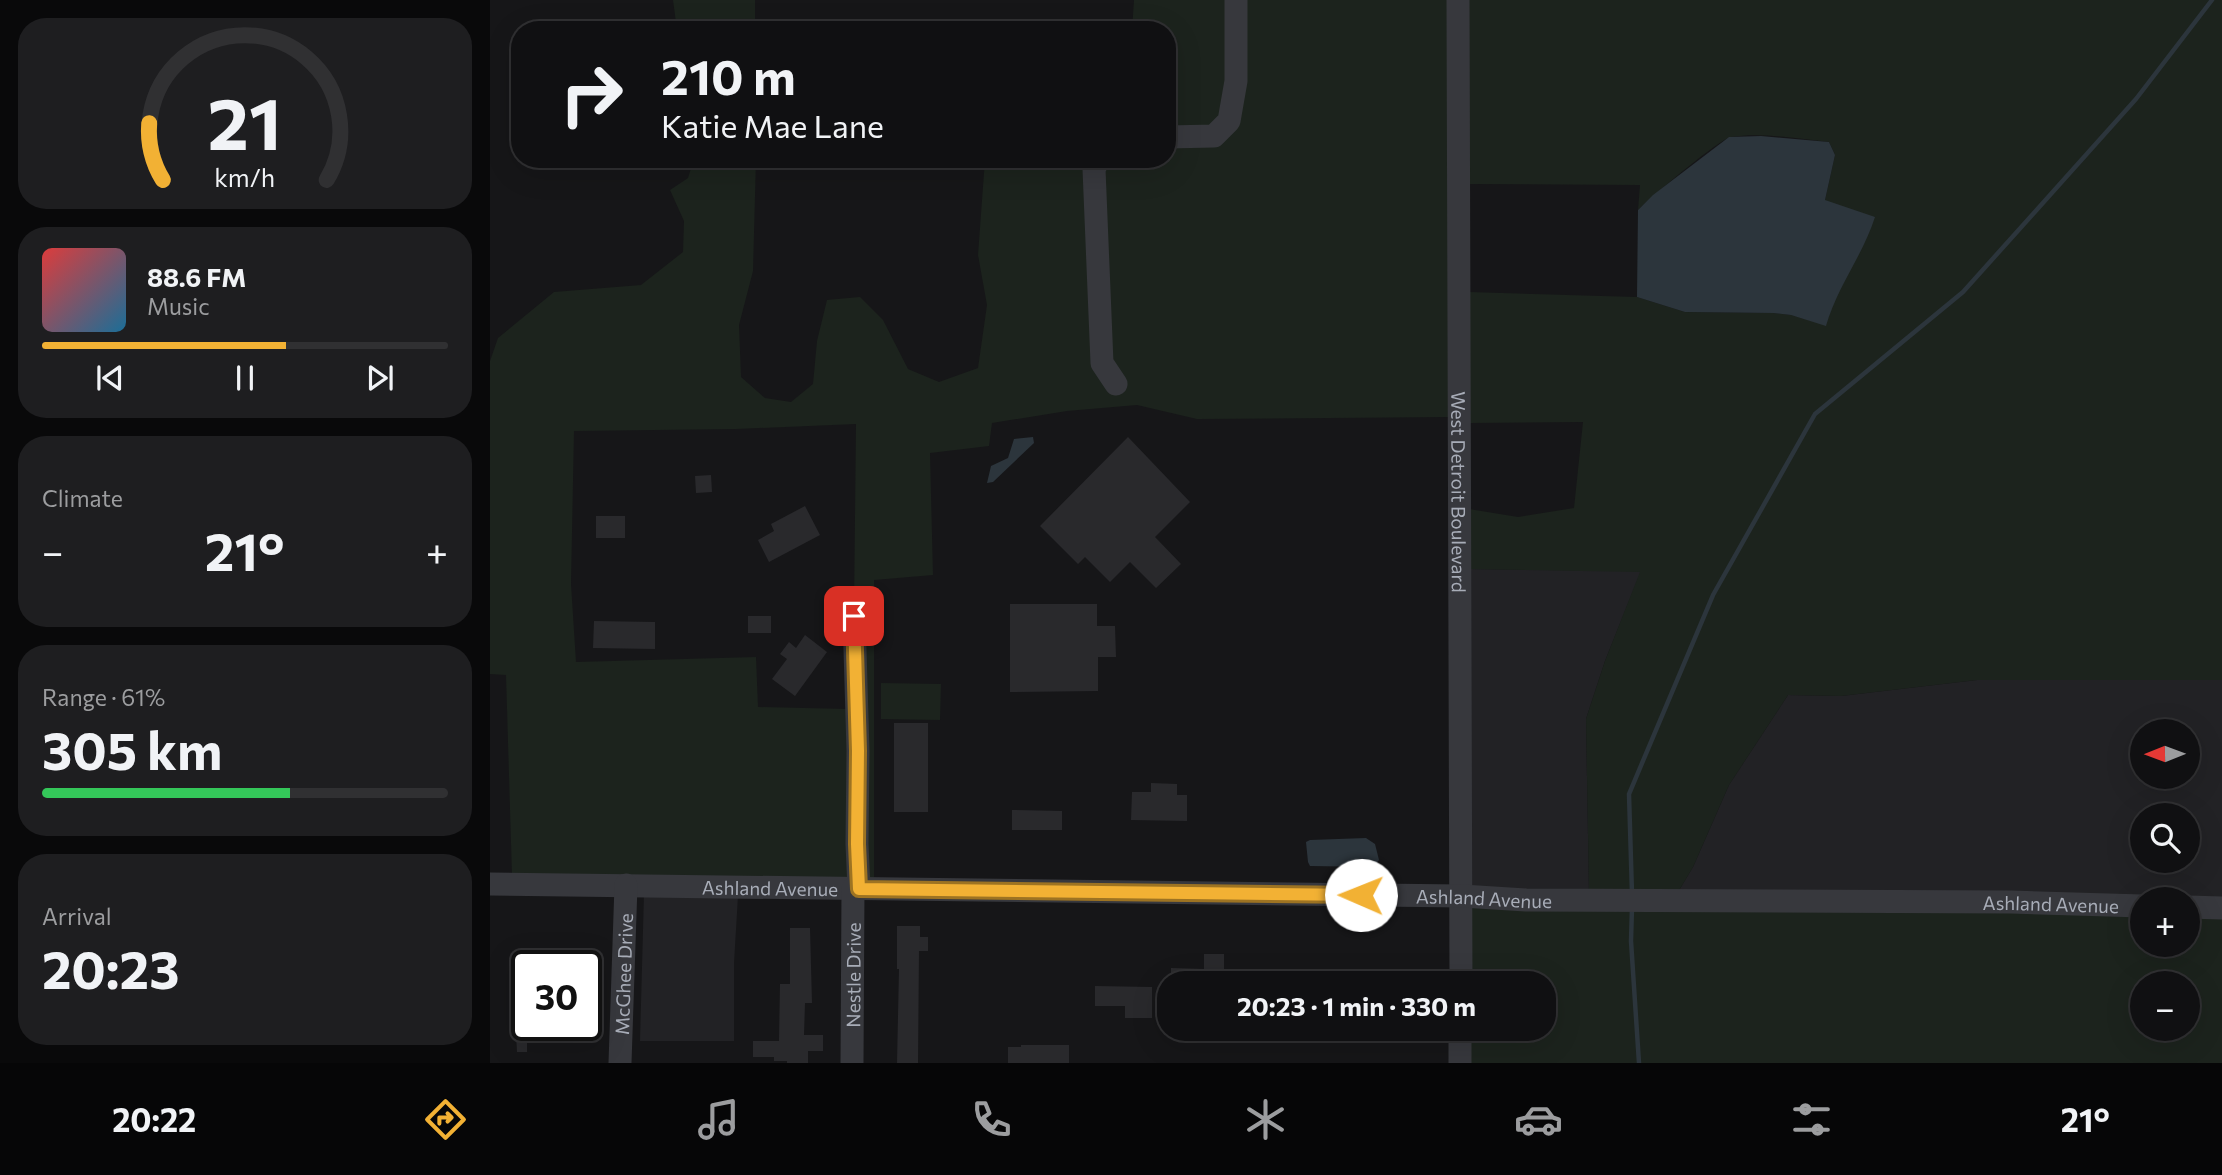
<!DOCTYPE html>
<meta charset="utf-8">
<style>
body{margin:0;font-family:Commissioner,sans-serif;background:#1e1e20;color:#f1f3f6;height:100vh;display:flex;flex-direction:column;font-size:26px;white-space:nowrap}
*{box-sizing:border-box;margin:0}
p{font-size:23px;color:#9c9d9f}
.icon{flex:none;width:38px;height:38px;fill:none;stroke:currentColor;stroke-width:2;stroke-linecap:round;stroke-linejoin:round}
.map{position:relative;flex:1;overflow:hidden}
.details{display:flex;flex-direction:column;gap:18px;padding:18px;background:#09090a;width:490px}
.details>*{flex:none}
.top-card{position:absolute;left:21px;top:21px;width:665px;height:147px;border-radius:28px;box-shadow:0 7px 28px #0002,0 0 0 2px #303032;background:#101012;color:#f1f3f6;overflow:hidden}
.needle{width:46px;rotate:269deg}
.buttons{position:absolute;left:1640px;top:719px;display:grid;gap:14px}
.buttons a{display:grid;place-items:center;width:70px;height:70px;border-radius:50%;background:#101012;box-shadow:0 7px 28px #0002,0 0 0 2px #303032;font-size:35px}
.speed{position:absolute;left:21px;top:950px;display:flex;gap:14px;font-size:35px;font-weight:700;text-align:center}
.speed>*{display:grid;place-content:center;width:91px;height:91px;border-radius:50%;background:#101012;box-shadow:0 7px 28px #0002,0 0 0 2px #303032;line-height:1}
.speed .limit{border:4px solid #111;border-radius:10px;background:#fff;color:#111}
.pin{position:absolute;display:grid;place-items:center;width:60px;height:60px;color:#fff;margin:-30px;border-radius:14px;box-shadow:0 4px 10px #0006}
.me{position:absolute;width:77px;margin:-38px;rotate:271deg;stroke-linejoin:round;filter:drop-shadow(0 0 5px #0008)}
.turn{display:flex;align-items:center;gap:24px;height:147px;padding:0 35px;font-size:32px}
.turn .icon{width:91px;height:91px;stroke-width:2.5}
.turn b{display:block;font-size:49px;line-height:60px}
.big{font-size:52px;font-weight:700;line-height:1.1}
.details .widget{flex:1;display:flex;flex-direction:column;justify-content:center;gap:10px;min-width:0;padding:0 24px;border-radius:28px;background:#1e1e20}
.details .dial{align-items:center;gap:0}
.dial svg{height:182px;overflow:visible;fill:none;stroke:#303032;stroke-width:7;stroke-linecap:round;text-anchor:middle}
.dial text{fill:#f1f3f6;stroke:none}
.song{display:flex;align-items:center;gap:21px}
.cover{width:84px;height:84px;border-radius:10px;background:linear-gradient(135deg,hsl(0 70% 55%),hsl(200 70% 35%))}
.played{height:7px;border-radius:4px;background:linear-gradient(90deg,#f2b134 60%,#303032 60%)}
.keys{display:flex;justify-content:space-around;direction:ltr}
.heat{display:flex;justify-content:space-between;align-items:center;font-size:38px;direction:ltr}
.charge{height:10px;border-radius:5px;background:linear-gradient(90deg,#34c759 61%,#303032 0)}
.trip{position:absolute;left:667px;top:971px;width:399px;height:70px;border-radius:28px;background:#101012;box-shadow:0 7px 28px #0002,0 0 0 2px #303032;font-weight:700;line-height:70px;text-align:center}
.menu{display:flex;height:112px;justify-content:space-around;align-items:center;background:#060607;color:#9c9d9f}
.menu .icon{width:49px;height:49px}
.menu .active{color:#f2b134}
.menu b{font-size:32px;color:#f1f3f6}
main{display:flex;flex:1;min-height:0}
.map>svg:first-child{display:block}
.built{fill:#222225;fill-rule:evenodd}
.green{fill:#1c231d;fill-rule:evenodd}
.water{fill:#2c353c}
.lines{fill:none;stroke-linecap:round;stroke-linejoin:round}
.stream{stroke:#2c353c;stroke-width:4.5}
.building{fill:#29292c}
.minor{stroke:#37383d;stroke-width:23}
.route-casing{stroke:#9d7322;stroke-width:18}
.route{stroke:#f2b134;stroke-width:12}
.labels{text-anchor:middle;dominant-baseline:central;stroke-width:7;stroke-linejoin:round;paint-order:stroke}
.street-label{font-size:19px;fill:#a8adb8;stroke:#111113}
</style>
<main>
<section class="details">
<div class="widget dial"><svg viewBox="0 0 100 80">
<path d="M14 69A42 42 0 1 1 86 69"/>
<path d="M14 69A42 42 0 0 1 8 44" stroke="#f2b134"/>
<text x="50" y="56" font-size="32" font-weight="700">21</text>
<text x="50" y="72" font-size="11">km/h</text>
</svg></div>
<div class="widget">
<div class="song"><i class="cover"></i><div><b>88.6 FM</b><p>Music</p></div></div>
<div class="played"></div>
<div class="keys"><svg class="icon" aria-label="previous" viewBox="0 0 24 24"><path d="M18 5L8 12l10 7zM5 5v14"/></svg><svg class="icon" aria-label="pause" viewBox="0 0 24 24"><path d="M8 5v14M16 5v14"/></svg><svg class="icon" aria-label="next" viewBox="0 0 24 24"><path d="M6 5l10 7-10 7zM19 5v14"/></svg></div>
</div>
<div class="widget"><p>Climate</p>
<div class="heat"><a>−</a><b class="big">21°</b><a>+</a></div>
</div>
<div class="widget"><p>Range · 61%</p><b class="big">305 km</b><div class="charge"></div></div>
<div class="widget"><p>Arrival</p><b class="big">20:23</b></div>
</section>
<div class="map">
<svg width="1732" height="1063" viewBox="0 0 1732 1063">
<rect width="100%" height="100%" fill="#161618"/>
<path class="built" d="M 980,569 L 1151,571 L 1115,661 L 1096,719 L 1099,892 L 981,889 Z
M 1487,680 L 1732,680 L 1732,900 L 1540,895 L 1188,892 L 1203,867 L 1239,785 L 1298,695 L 1351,696 ZM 1652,732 L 1698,732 L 1698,777 L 1652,777 ZM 1652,816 L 1698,816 L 1698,861 L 1652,861 Z
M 154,893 L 248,896 L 244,963 L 244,1041 L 150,1041 Z"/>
<path class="green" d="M 183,0 L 265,0 L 265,30 L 187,30 Z
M 644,0 L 959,0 L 961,417 L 707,419 L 647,405 L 577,411 L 502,423 L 499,446 L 440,453 L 443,575 L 384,580 L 384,882 L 377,881 L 377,751 L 373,608 L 364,608 L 366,424 L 246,429 L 84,431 L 81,584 L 86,662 L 266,657 L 268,707 L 358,709 L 359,881 L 22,876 L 16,675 L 0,674 L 0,361 L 8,338 L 64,292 L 151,285 L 193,252 L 194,221 L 180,190 L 198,178 L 204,159 L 266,159 L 263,271 L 249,325 L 251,377 L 275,398 L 301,402 L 323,384 L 327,341 L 337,300 L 370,297 L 393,320 L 418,369 L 449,382 L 488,368 L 497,305 L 488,255 L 495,159 L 677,159 L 677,30 L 642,30 Z
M 977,0 L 1732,0 L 1732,680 L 1487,680 L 1351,696 L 1298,695 L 1239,785 L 1203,867 L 1188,892 L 1099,892 L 1096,719 L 1115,661 L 1150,572 L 980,569 L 979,509 L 1028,517 L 1084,508 L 1093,422 L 979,423 L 979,292 L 1147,297 L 1195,312 L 1283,313 L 1301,315 L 1336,325 L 1340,311 L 1335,200 L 1345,155 L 1339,142 C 1308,139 1272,132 1241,137 C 1229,139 1160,198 1148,210 L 1150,185 L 978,184 Z
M 391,683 L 451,684 L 450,720 L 391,719 Z
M 981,905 L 1652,914 L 1652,945 L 1698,945 L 1698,915 L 1732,916 L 1732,1063 L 979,1063 L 980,1029 L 1054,1029 L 1054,984 L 980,983 ZM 1652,984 L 1698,984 L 1698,1029 L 1652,1029 Z"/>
<path class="water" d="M 1271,136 L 1339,142 L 1345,155 L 1335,200 L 1385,217 C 1373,255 1347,287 1336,326 L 1301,315 L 1283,313 L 1195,312 L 1147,297 L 1148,210 L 1163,195 L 1239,137 Z
M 543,437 L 544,443 L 503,482 L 497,483 L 501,466 L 518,458 L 524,439 Z
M 876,838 L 885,844 L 889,860 L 884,867 L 820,866 L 818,862 L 816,842 L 820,840 Z"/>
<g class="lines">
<path class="stream" d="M 1142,894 L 1139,794 L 1223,595 L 1325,414 L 1473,292 L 1646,99 L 1722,0
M 1142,907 L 1141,941 L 1149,1063"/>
</g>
<path class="building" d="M 638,437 L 700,502 L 665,537 L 691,564 L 666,588 L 640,562 L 620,582 L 595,557 L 588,564 L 550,526 Z
M 221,475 L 222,492 L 206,493 L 205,476 Z
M 315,506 L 330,535 L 279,562 L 268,540 L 284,531 L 281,524 Z
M 106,516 L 135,516 L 135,538 L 106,538 Z
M 520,604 L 607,604 L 607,626 L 625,626 L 626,657 L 608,657 L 608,691 L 520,692 Z
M 258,616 L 281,616 L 281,633 L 258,633 Z
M 104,621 L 165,622 L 165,649 L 103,648 Z
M 315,635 L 337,652 L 305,696 L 282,679 L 297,659 L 290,654 L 299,642 L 306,648 Z
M 404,723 L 438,723 L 438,812 L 404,812 Z
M 661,783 L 687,784 L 687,795 L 697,795 L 697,821 L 641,820 L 642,792 L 661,792 Z
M 522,810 L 572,811 L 572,830 L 522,830 Z
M 407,926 L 430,926 L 430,937 L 438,937 L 438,951 L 429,951 L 428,1063 L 407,1063 L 409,969 L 407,969 Z
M 300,928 L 320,928 L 322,1003 L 315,1003 L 314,1035 L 333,1035 L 333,1051 L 318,1051 L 318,1063 L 297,1063 L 297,1061 L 284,1061 L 284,1057 L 263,1057 L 263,1041 L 289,1041 L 290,984 L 300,984 Z
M 714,954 L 734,954 L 734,972 L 714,972 Z
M 681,968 L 714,969 L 714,984 L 681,984 Z
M 605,986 L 662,987 L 662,1018 L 635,1018 L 635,1006 L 605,1006 Z
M 37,1014 L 37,1052 L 27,1052 L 25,1015 Z
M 531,1045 L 579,1045 L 579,1063 L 518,1063 L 518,1047 L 531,1047 Z"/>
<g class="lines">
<g class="minor">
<path id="s1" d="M 968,0 L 971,984"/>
<path d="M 677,137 L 724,136 L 739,121 L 746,81 L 746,0"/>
<path d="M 609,159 L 604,169 L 612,363 L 626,384"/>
<path d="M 364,616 L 368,751 L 367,844 L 369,889"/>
<path id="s2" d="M 0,884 L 972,896 L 1036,900 L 1521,902 L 1652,906"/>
<path d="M 1698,907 L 1732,908"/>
<path id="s3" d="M 130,1063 L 136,885"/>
<path id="s4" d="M 362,1063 L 363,889"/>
<path d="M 970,1063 L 970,1029"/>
</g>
</g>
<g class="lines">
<defs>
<path id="route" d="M 364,616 L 368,751 L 367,844 L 369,889 L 871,895"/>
</defs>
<use href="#route" class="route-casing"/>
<use href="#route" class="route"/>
</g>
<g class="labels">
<g class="street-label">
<text stroke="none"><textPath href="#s1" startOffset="492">West Detroit Boulevard</textPath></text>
<text stroke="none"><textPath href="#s2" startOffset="280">Ashland Avenue</textPath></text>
<text stroke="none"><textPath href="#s2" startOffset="994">Ashland Avenue</textPath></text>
<text stroke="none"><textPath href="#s2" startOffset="1561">Ashland Avenue</textPath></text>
<text stroke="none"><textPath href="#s3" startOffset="89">McGhee Drive</textPath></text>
<text stroke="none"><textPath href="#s4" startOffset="88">Nestle Drive</textPath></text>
</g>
</g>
</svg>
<div class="buttons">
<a><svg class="needle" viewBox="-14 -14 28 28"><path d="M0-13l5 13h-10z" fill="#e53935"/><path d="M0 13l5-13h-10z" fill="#9c9d9f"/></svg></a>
<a><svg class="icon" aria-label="search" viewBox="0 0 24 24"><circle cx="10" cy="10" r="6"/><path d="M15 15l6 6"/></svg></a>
<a>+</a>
<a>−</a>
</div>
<div class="speed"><div class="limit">30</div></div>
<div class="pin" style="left:364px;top:616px;background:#d93025"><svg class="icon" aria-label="arrive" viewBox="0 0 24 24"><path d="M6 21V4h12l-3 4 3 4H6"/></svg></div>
<svg class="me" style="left:871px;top:895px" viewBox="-20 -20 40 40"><circle r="19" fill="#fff"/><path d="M0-13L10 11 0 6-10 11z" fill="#f2b134"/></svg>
<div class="trip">20:23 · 1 min · 330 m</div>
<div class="top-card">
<div class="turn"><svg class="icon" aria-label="right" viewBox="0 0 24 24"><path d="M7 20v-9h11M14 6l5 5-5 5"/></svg><div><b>210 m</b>Katie Mae Lane</div></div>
</div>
</div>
</main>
<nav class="menu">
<b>20:22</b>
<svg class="icon active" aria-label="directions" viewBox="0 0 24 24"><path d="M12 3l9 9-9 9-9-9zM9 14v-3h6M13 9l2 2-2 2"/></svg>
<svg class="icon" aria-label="music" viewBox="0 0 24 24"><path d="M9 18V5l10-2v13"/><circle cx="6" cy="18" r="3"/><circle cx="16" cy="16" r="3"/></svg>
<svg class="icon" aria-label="phone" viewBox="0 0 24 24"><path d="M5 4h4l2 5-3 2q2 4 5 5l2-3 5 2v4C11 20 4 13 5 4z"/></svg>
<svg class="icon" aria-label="climate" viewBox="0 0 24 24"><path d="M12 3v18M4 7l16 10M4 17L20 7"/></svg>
<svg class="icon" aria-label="car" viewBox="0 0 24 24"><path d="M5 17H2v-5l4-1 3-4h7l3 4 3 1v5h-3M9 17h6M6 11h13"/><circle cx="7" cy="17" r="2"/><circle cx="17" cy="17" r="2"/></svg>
<svg class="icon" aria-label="filters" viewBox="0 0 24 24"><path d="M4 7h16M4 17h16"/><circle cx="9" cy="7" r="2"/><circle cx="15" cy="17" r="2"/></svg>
<b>21°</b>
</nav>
